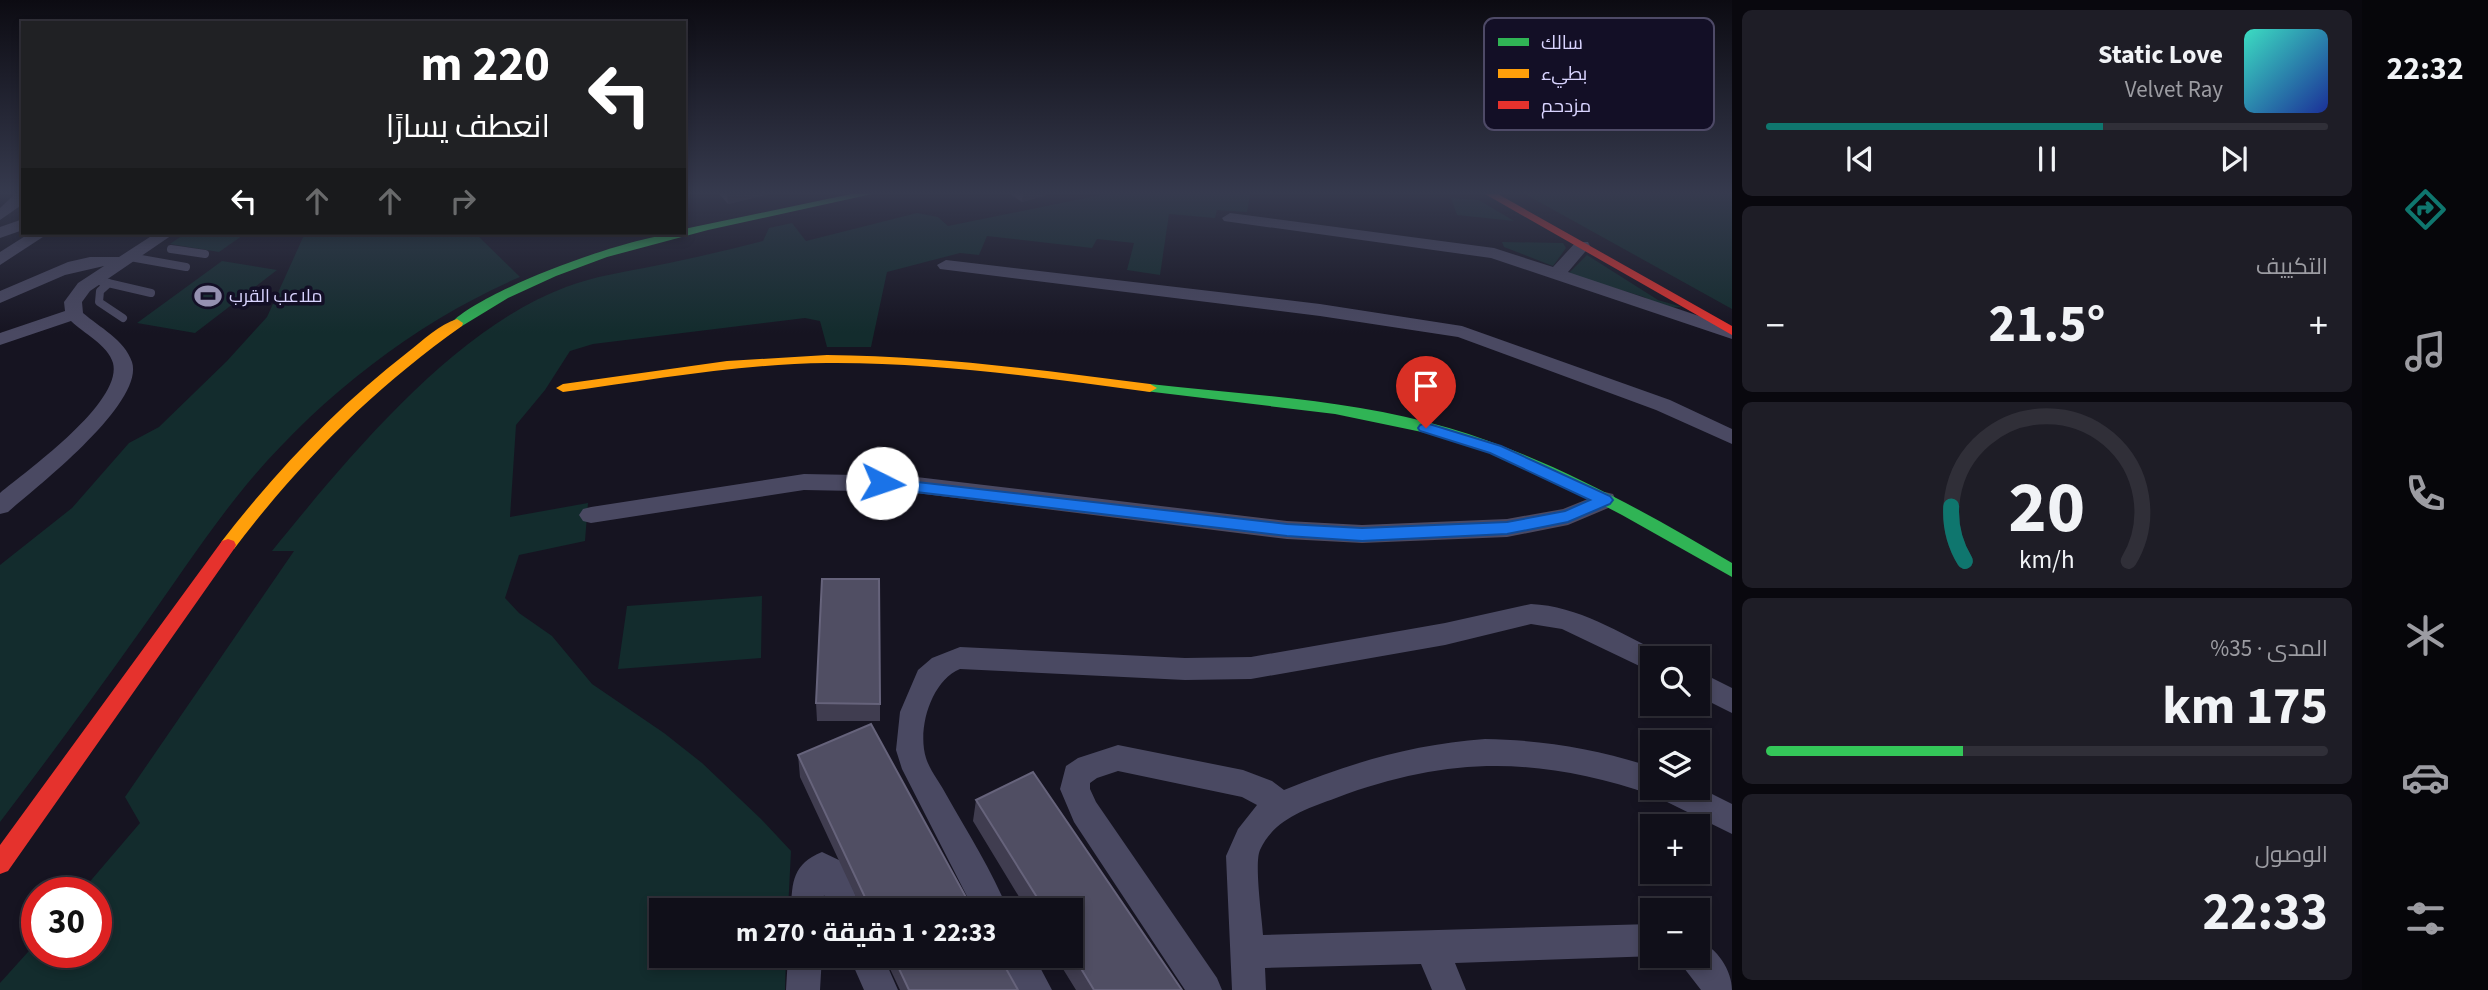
<!DOCTYPE html>
<html lang="ar">
<meta charset="utf-8">
<style>
body{margin:0;font-family:"Source Sans 3",Cairo,sans-serif;background:#1e1d26;color:#f1f3f6;direction:rtl;height:100vh;display:flex;flex-direction:column;font-size:26px;white-space:nowrap}
*{box-sizing:border-box;margin:0}
p{font-size:23px;color:#9c9ca2}
.icon{flex:none;width:38px;height:38px;fill:none;stroke:currentColor;stroke-width:2;stroke-linecap:round;stroke-linejoin:round}
.map{position:relative;flex:1;overflow:hidden;direction:ltr}
.sheet{display:flex;flex-direction:column;gap:10px;padding:10px;background:#09080e;width:630px}
.sheet>*{flex:none}
.guide{position:absolute;left:21px;top:21px;width:665px;height:214px;border-radius:0px;box-shadow:0 4px 10px #0003,0 0 0 2px #302f38;direction:rtl;background:#202124;color:#fff;overflow:hidden}
.fabs{position:absolute;left:1640px;top:646px;display:grid;gap:14px}
.fabs a{display:grid;place-items:center;width:70px;height:70px;border-radius:0px;background:#100f19;box-shadow:0 4px 10px #0003,0 0 0 2px #302f38;font-size:35px}
.speed{position:absolute;left:21px;top:877px;display:flex;gap:14px;font-size:35px;font-weight:700;text-align:center}
.speed>*{display:grid;place-content:center;width:91px;height:91px;border-radius:50%;background:#100f19;box-shadow:0 4px 10px #0003,0 0 0 2px #302f38;line-height:1}
.speed .limit{border:10px solid #d22;background:#fff;color:#111}
.pin{position:absolute;display:grid;place-items:center;width:60px;height:60px;color:#fff;margin:-72px -30px;border-radius:50% 50% 50% 0;rotate:-45deg;box-shadow:0 0 7px #0007}
.pin .icon{rotate:45deg}
.me{position:absolute;width:77px;margin:-38px;rotate:94deg;stroke-linejoin:round;filter:drop-shadow(0 0 5px #0008)}
.turn{display:flex;align-items:center;gap:24px;height:147px;padding:0 21px;font-size:32px}
.turn .icon{width:91px;height:91px;stroke-width:2.5}
.turn b{display:block;font-size:49px;line-height:60px}
.lanes{display:flex;align-items:center;height:66px;padding:0 21px;background:#0003;justify-content:center;gap:35px;direction:ltr}
.lanes .off{opacity:.35}
.big{font-size:52px;font-weight:700;line-height:1.1}
.sheet .widget{flex:1;display:flex;flex-direction:column;justify-content:center;gap:10px;min-width:0;padding:0 24px;border-radius:10px;background:#1e1d26}
.sheet .dial{align-items:center;gap:0}
.dial svg{height:182px;overflow:visible;fill:none;stroke:#302f38;stroke-width:7;stroke-linecap:round;text-anchor:middle}
.dial text{fill:#f1f3f6;stroke:none}
.song{display:flex;align-items:center;gap:21px}
.cover{width:84px;height:84px;border-radius:10px;background:linear-gradient(135deg,hsl(170 70% 55%),hsl(230 70% 35%))}
.played{height:7px;border-radius:4px;background:linear-gradient(90deg,#0f766e 60%,#302f38 60%)}
.keys{display:flex;justify-content:space-around;direction:ltr}
.heat{display:flex;justify-content:space-between;align-items:center;font-size:38px;direction:ltr}
.charge{height:10px;border-radius:5px;background:linear-gradient(90deg,#34c759 35%,#302f38 0)}
.trip{position:absolute;left:649px;top:898px;width:434px;height:70px;border-radius:0px;background:#100f19;box-shadow:0 4px 10px #0003,0 0 0 2px #302f38;font-weight:700;line-height:70px;text-align:center;direction:rtl}
main{display:flex;flex:1;min-height:0}
.tab-bar{display:flex;flex-direction:column;width:126px;justify-content:space-around;align-items:center;background:#06060a;color:#9c9ca2}
.tab-bar .icon{width:49px;height:49px}
.tab-bar .active{color:#0f766e}
.tab-bar b{font-size:32px;color:#f1f3f6}
.map>svg:first-child{display:block}
.green{fill:#132c2d}
.lines{fill:none;stroke-linecap:round;stroke-linejoin:round}
.lane{stroke:#4a4962;stroke-width:8}
.street{fill:#4a4962;fill-rule:evenodd}
.fast{fill:#30b455;fill-rule:evenodd}
.slow{fill:#ff9f0a;fill-rule:evenodd}
.jam{fill:#e5322d;fill-rule:evenodd}
.wall{fill:#403d50}
.shaded-wall{fill:#282635}
.building{fill:#504e63;stroke:#66637b;stroke-width:2}
.route{fill:#1a73e8;stroke:#114b97;stroke-width:2}
.labels{text-anchor:middle;dominant-baseline:central;stroke-width:7;stroke-linejoin:round;paint-order:stroke}
.far-poi-label{font-size:18px;fill:#d9d4ff;stroke:#130f26;text-anchor:start}
.key{fill:#130f26;stroke:#4e4a67;stroke-width:2}
.key-label{font-size:19px;fill:#d9d4ff}
</style>
<main>
<nav class="tab-bar">
<b>22:32</b>
<svg class="icon active" aria-label="directions" viewBox="0 0 24 24"><path d="M12 3l9 9-9 9-9-9zM9 14v-3h6M13 9l2 2-2 2"/></svg>
<svg class="icon" aria-label="music" viewBox="0 0 24 24"><path d="M9 18V5l10-2v13"/><circle cx="6" cy="18" r="3"/><circle cx="16" cy="16" r="3"/></svg>
<svg class="icon" aria-label="phone" viewBox="0 0 24 24"><path d="M5 4h4l2 5-3 2q2 4 5 5l2-3 5 2v4C11 20 4 13 5 4z"/></svg>
<svg class="icon" aria-label="climate" viewBox="0 0 24 24"><path d="M12 3v18M4 7l16 10M4 17L20 7"/></svg>
<svg class="icon" aria-label="car" viewBox="0 0 24 24"><path d="M5 17H2v-5l4-1 3-4h7l3 4 3 1v5h-3M9 17h6M6 11h13"/><circle cx="7" cy="17" r="2"/><circle cx="17" cy="17" r="2"/></svg>
<svg class="icon" aria-label="filters" viewBox="0 0 24 24"><path d="M4 7h16M4 17h16"/><circle cx="9" cy="7" r="2"/><circle cx="15" cy="17" r="2"/></svg>
</nav>
<section class="sheet">
<div class="widget">
<div class="song"><i class="cover"></i><div><b>Static Love</b><p>Velvet Ray</p></div></div>
<div class="played"></div>
<div class="keys"><svg class="icon" aria-label="previous" viewBox="0 0 24 24"><path d="M18 5L8 12l10 7zM5 5v14"/></svg><svg class="icon" aria-label="pause" viewBox="0 0 24 24"><path d="M8 5v14M16 5v14"/></svg><svg class="icon" aria-label="next" viewBox="0 0 24 24"><path d="M6 5l10 7-10 7zM19 5v14"/></svg></div>
</div>
<div class="widget"><p>التكييف</p>
<div class="heat"><a>−</a><b class="big">21.5°</b><a>+</a></div>
</div>
<div class="widget dial"><svg viewBox="0 0 100 80">
<path d="M14 69A42 42 0 1 1 86 69"/>
<path d="M14 69A42 42 0 0 1 8 45" stroke="#0f766e"/>
<text x="50" y="56" font-size="32" font-weight="700">20</text>
<text x="50" y="72" font-size="11">km/h</text>
</svg></div>
<div class="widget"><p>المدى · 35%</p><b class="big">175 km</b><div class="charge"></div></div>
<div class="widget"><p>الوصول</p><b class="big">22:33</b></div>
</section>
<div class="map">
<svg width="1732" height="990" viewBox="0 0 1732 990">
<rect width="100%" height="100%" fill="#161421"/>
<path class="green" d="M 1105,194 L 1250,194 L 1247,212 L 1217,210 L 1215,218 L 1169,214 L 1160,275 L 1127,270 L 1134,243 L 1097,239 L 1092,248 L 987,236 L 979,255 L 960,253 L 887,272 L 871,347 L 827,347 L 820,321 L 805,318 L 593,344 L 570,351 L 545,390 L 516,425 L 510,517 L 588,503 L 585,541 L 519,555 L 505,598 L 519,613 L 552,636 L 592,684 L 664,733 L 702,763 L 761,819 L 791,851 L 788,910 L 662,910 L 662,956 L 786,956 L 785,990 L 0,990 L 0,983 L 37,942 L 37,952 L 96,952 L 96,892 L 81,892 L 140,823 L 125,797 L 294,551 L 272,551 C 347,459 453,329 566,287 C 595,276 624,272 654,266 C 690,259 727,250 763,241 L 769,228 L 792,223 L 806,241 L 917,213 L 938,217 L 948,226 Z
M 1525,194 L 1732,194 L 1732,309 Z
M 1451,198 L 1479,200 L 1514,221 L 1457,215 Z
M 186,233 L 246,233 L 219,252 L 170,244 Z
M 305,233 L 475,233 L 520,277 C 415,322 320,397 247,484 C 209,530 176,581 141,630 C 95,695 48,759 0,822 L 0,565 L 72,508 L 129,443 L 159,427 L 227,361 L 267,317 Z
M 1502,242 L 1563,243 L 1566,248 L 1553,266 L 1504,247 Z
M 1587,255 L 1658,300 L 1682,307 L 1662,308 L 1644,297 L 1568,274 Z
M 222,261 L 277,270 L 195,333 L 137,323 Z
M 762,596 L 761,658 L 618,669 L 627,606 Z"/>
<g class="lines">
<path class="lane" d="M 171,249 L 205,254
M 130,257 L 186,267
M 95,280 L 151,293
M 109,283 L 100,291 L 99,302 L 123,318"/>
<path class="street" d="M 15,194 L 23,194 L 23,204 L 0,220 L 0,208 Z
M 1230,213 L 1494,248 L 1553,267 L 1576,242 L 1588,242 L 1590,246 L 1568,272 L 1732,327 L 1732,339 L 1491,258 L 1224,221 L 1222,218 Z
M 23,219 L 23,230 L 0,238 L 0,227 Z
M 30,233 L 49,233 L 0,265 L 0,252 Z
M 156,233 L 175,233 L 90,291 L 82,302 L 83,313 C 99,327 125,340 132,362 C 145,403 37,487 8,512 L 0,514 L 0,493 C 28,470 123,402 113,363 C 108,345 83,333 71,321 L 0,345 L 0,333 L 65,311 L 64,302 L 78,283 L 104,266 L 65,275 L 0,303 L 0,291 L 68,262 L 90,257 L 119,257 Z
M 946,260 L 1320,304 L 1462,326 L 1670,400 L 1732,429 L 1732,444 L 1656,410 L 1458,337 L 1320,316 L 940,269 L 937,265 Z
M 804,474 L 908,476 L 1287,521 L 1362,525 L 1507,519 L 1563,509 L 1605,492 L 1613,494 L 1616,500 L 1613,506 L 1568,525 L 1507,537 L 1362,543 L 1287,539 L 908,492 L 804,490 L 591,523 L 583,521 L 579,515 L 583,509 L 591,507 Z
M 1531,604 C 1578,606 1620,633 1661,653 L 1664,658 L 1652,658 L 1652,672 L 1562,629 L 1531,624 L 1445,645 L 1251,679 L 1185,680 L 960,669 C 931,681 917,729 926,758 C 930,771 941,784 947,796 C 968,833 992,871 1008,910 L 974,910 L 902,769 L 896,750 L 900,712 L 918,670 L 932,658 L 960,647 L 1185,658 L 1251,657 L 1445,623 Z
M 1698,671 L 1732,688 L 1732,713 L 1698,696 Z
M 1485,739 C 1543,740 1597,749 1652,767 L 1652,788 L 1698,787 L 1732,804 L 1732,834 L 1659,798 L 1657,793 L 1652,795 C 1539,756 1448,756 1336,798 C 1306,809 1274,819 1260,850 C 1254,863 1262,918 1263,935 L 1652,924 L 1652,956 L 1657,956 L 1455,963 L 1466,990 L 1432,990 L 1421,964 L 1265,968 L 1266,990 L 1232,990 L 1226,856 L 1238,829 L 1257,805 L 1242,797 L 1118,771 L 1097,778 L 1090,783 L 1090,789 L 1096,802 L 1217,978 L 1222,990 L 1185,990 L 1074,822 L 1060,789 L 1066,766 L 1078,758 L 1118,745 L 1243,770 L 1272,781 L 1284,790 C 1350,763 1414,744 1485,739 Z
M 822,852 L 841,861 L 862,910 L 830,910 L 824,895 L 823,910 L 791,910 C 792,881 793,864 822,852 Z
M 1698,940 C 1717,948 1732,970 1732,990 L 1701,990 L 1684,968 L 1679,956 L 1698,956 Z
M 788,956 L 822,956 L 820,990 L 786,990 Z
M 849,956 L 883,956 L 898,990 L 864,990 Z
M 999,956 L 1034,956 L 1052,990 L 1016,990 Z"/>
<path class="fast" d="M 851,194 L 872,194 L 708,230 L 607,257 L 556,276 L 508,298 L 462,326 L 457,327 L 451,323 C 483,289 637,233 684,233 L 684,229 Z
M 1150,384 C 1250,395 1352,400 1449,428 C 1550,458 1642,510 1732,563 L 1732,577 L 1622,515 L 1551,478 L 1478,448 L 1441,436 L 1335,414 L 1145,391 L 1143,388 Z"/>
<path class="slow" d="M 457,319 L 463,323 L 462,326 C 373,389 299,463 234,549 L 222,549 L 220,545 L 222,541 C 277,470 337,407 408,352 C 422,341 440,324 457,319 Z
M 827,355 C 936,356 1042,370 1150,384 L 1157,388 L 1150,392 C 1043,378 935,362 827,363 C 738,364 651,380 563,392 L 556,388 L 563,384 L 727,361 Z"/>
<path class="jam" d="M 1485,194 L 1498,194 L 1732,326 L 1732,335 Z
M 228,539 L 234,541 L 236,545 L 234,549 L 8,871 L 0,874 L 0,845 L 222,541 Z"/>
</g>
<path class="wall" d="M 719,194 L 769,194 L 728,204 Z
M 1010,194 L 1050,194 L 1022,202 Z
M 816,703 L 880,704 L 880,721 L 817,721 Z
M 798,755 L 973,910 L 862,910 L 800,777 Z
M 976,800 L 1182,990 L 1076,990 L 1055,956 L 1071,956 L 1071,910 L 1027,910 L 973,821 Z
M 884,956 L 999,956 L 1018,990 L 900,990 Z"/>
<path class="shaded-wall" d="M 727,194 L 769,194 L 728,204 Z
M 1023,194 L 1050,194 L 1022,202 Z"/>
<path class="building" d="M 822,579 L 879,579 L 880,704 L 816,703 Z
M 871,724 L 973,910 L 871,910 L 798,755 Z
M 1033,772 L 1182,990 L 1094,990 L 1071,952 L 1071,910 L 1045,910 L 976,800 Z
M 893,956 L 999,956 L 1018,990 L 909,990 Z"/>
<linearGradient id="sky" x2="0" y2="1"><stop stop-color="#0c0b12"/><stop offset="0.58" stop-color="#363a4e"/><stop offset="1" stop-color="#363a4e" stop-opacity="0"/></linearGradient>
<rect width="1732" height="333" fill="url(#sky)"/>
<path class="route" d="M 1426,423 L 1501,446 L 1610,496 L 1613,500 L 1610,504 L 1568,522 L 1507,534 L 1362,541 L 1287,536 L 882,488 L 874,483 L 882,478 L 1287,524 L 1362,528 L 1507,522 L 1565,511 L 1590,500 L 1490,453 L 1420,431 L 1418,428 L 1420,425 Z"/>
<defs>
<symbol id="stadium-bare" viewBox="-9 -9 18 18"><path d="M0-5a6.5 5 0 1 0 0 10a6.5 5 0 1 0 0-10ZM-3.5-1.8h7v3.6h-7Z" fill="#9591b1" stroke="#130f26" stroke-width="2.5" paint-order="stroke"/></symbol>
</defs>
<g fill-rule="evenodd">
<use href="#stadium-bare" x="189" y="277" width="38" height="38"/>
</g>
<g class="labels">
<g class="far-poi-label">
<text x="229" y="296">ملاعب القرب</text>
</g>
</g>
<rect x="1484" y="18" width="230" height="112" rx="10" class="key"/>
<rect x="1498" y="38" width="31" height="8" fill="#30b455"/>
<rect x="1498" y="69" width="31" height="9" fill="#ff9f0a"/>
<rect x="1498" y="101" width="31" height="8" fill="#e5322d"/>
<g class="key-label">
<text x="1541" y="49">سالك</text>
<text x="1541" y="80">بطيء</text>
<text x="1541" y="112">مزدحم</text>
</g>
</svg>
<div class="fabs">
<a><svg class="icon" aria-label="search" viewBox="0 0 24 24"><circle cx="10" cy="10" r="6"/><path d="M15 15l6 6"/></svg></a>
<a><svg class="icon" aria-label="layers" viewBox="0 0 24 24"><path d="M12 4l9 5-9 5-9-5zM3 14l9 5 9-5"/></svg></a>
<a>+</a>
<a>−</a>
</div>
<div class="speed"><div class="limit">30</div></div>
<div class="pin" style="left:1426px;top:428px;background:#d93025"><svg class="icon" aria-label="arrive" viewBox="0 0 24 24"><path d="M6 21V4h12l-3 4 3 4H6"/></svg></div>
<svg class="me" style="left:882px;top:483px" viewBox="-20 -20 40 40"><circle r="19" fill="#fff"/><path d="M0-13L10 11 0 6-10 11z" fill="#1a73e8"/></svg>
<div class="trip">22:33 · 1 دقيقة · 270 m</div>
<div class="guide">
<div class="turn"><svg class="icon" aria-label="left" viewBox="0 0 24 24"><path d="M17 20v-9H6M10 6l-5 5 5 5"/></svg><div><b>220 m</b>انعطف يسارًا</div></div>
<div class="lanes"><svg class="icon" aria-label="left" viewBox="0 0 24 24"><path d="M17 20v-9H6M10 6l-5 5 5 5"/></svg><svg class="icon off" aria-label="ahead" viewBox="0 0 24 24"><path d="M12 20V5M6 11l6-6 6 6"/></svg><svg class="icon off" aria-label="ahead" viewBox="0 0 24 24"><path d="M12 20V5M6 11l6-6 6 6"/></svg><svg class="icon off" aria-label="right" viewBox="0 0 24 24"><path d="M7 20v-9h11M14 6l5 5-5 5"/></svg></div>
</div>
</div>
</main>
